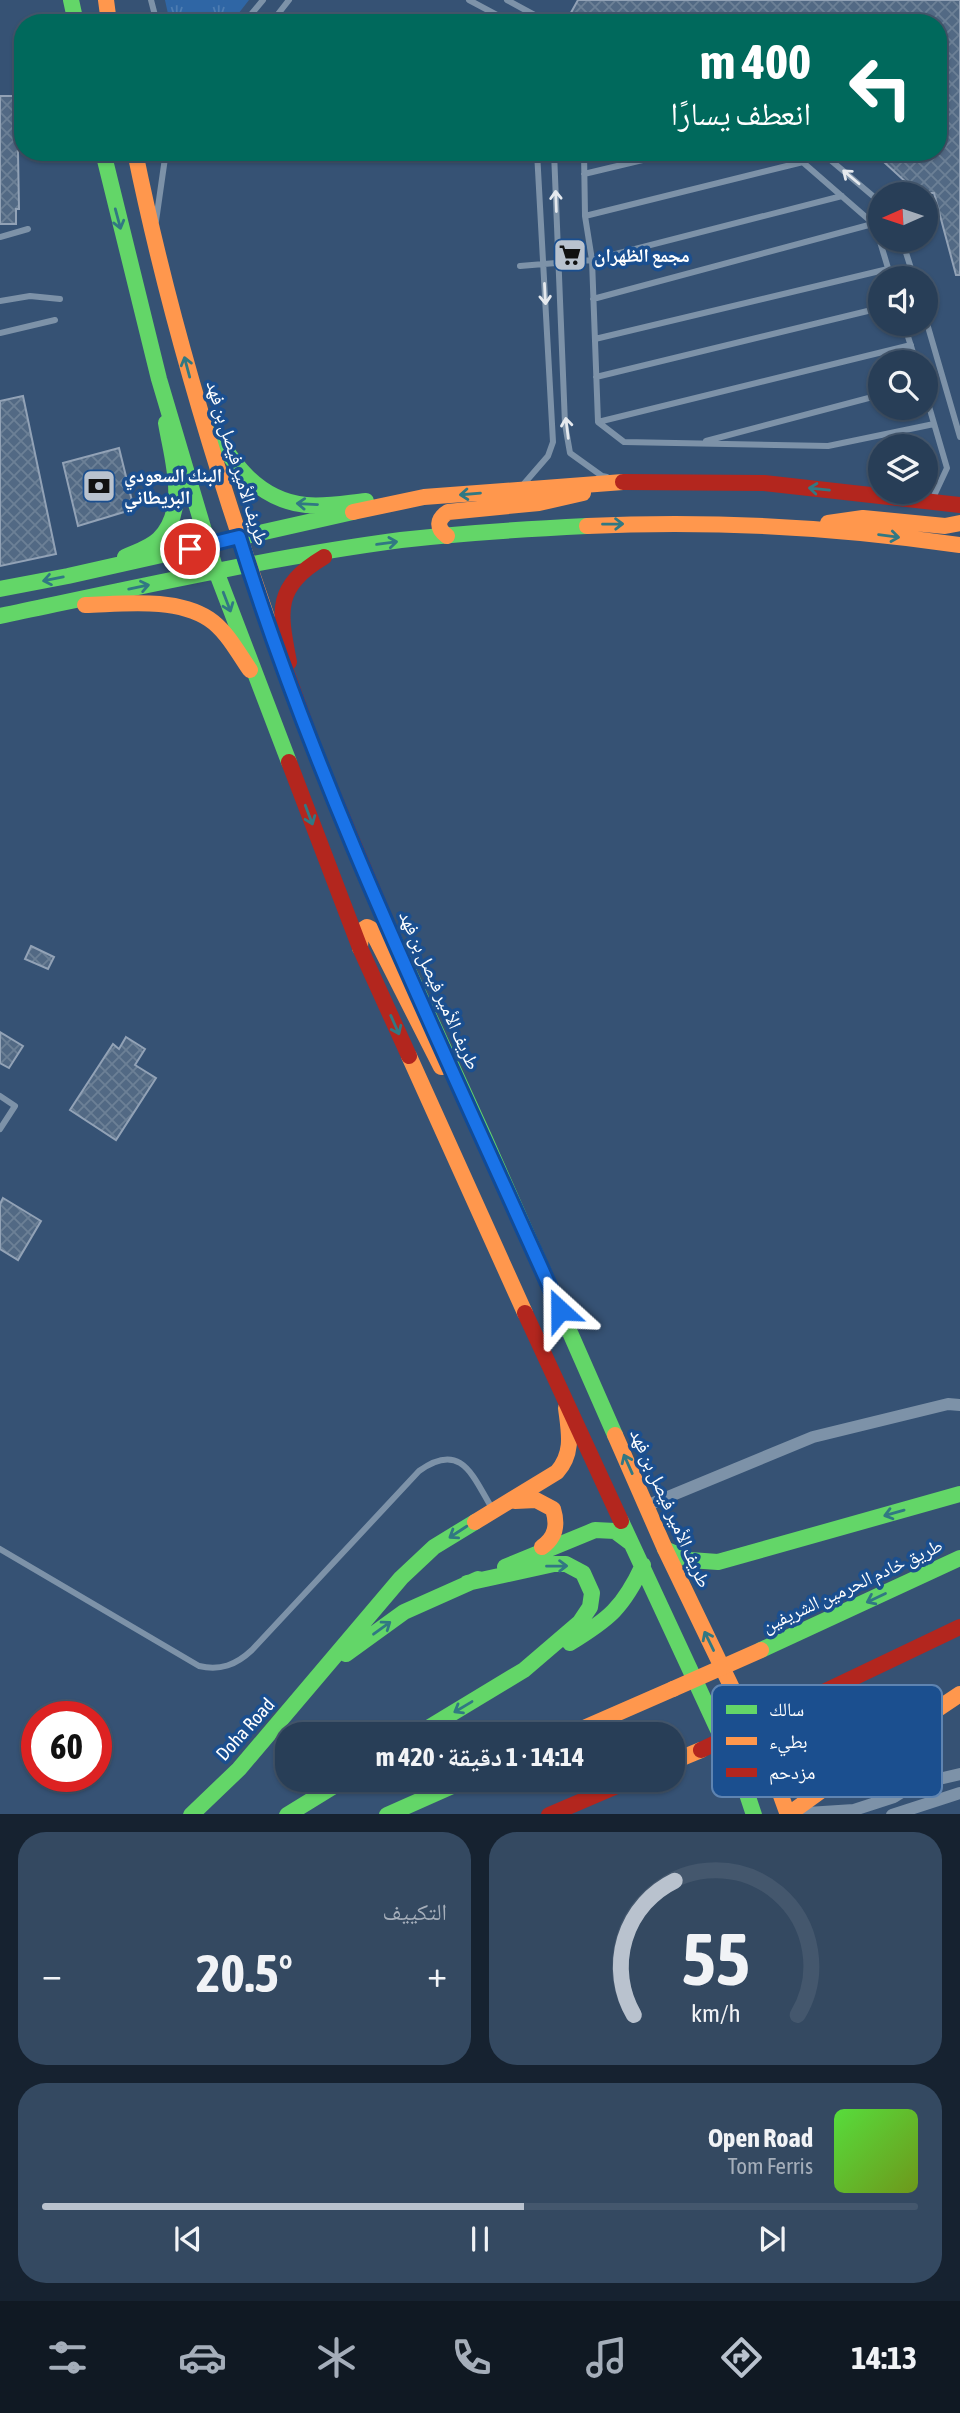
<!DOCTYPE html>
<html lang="ar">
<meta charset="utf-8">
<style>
body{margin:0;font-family:"Asap Condensed","Noto Naskh Arabic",sans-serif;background:#344961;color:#f1f3f6;direction:rtl;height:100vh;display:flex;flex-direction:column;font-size:26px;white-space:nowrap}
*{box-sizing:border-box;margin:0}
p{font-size:23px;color:#a5aeba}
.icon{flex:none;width:38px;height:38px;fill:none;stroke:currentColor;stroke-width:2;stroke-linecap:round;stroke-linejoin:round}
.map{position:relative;height:1814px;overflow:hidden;direction:ltr}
.sheet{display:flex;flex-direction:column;gap:18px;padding:18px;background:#162230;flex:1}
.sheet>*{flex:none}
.hud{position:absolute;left:14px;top:14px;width:933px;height:147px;border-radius:28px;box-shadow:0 2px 5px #0004,0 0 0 2px #44576d;direction:rtl;background:#00695c;color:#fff;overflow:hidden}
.needle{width:46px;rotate:267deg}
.controls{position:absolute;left:868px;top:182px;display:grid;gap:14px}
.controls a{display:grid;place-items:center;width:70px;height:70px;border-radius:50%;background:#283e57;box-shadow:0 2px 5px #0004,0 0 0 2px #44576d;font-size:35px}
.speed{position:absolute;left:21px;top:1701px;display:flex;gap:14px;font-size:35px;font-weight:700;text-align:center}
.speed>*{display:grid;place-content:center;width:91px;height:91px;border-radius:50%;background:#283e57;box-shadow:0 2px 5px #0004,0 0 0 2px #44576d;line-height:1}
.speed .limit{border:10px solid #d22;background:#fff;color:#111}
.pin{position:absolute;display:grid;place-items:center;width:60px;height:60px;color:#fff;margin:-30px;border:4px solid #fff;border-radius:50%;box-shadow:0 2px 7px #0007}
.me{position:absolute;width:77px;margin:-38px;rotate:336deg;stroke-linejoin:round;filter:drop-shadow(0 0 5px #0008)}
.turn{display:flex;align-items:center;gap:24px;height:147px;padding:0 21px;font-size:32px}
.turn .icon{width:91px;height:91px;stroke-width:2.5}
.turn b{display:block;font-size:49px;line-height:60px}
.big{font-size:52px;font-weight:700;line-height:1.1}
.sheet .card{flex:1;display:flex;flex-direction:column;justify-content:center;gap:10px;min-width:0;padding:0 24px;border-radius:28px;background:#344961}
.sheet .dial{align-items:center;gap:0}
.dial svg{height:182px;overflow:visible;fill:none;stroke:#44576d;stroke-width:7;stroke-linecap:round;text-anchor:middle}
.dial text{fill:#f1f3f6;stroke:none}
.song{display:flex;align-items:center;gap:21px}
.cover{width:84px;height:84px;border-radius:10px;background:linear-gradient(135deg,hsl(110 70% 55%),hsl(80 70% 35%))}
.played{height:7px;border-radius:4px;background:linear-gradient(90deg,#b9c2ce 55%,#44576d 55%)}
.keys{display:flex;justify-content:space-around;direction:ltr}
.heat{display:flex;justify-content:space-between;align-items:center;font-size:38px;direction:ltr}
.sheet .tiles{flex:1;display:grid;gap:18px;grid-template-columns:1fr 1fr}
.card:last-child{grid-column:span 2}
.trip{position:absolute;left:275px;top:1722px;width:410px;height:70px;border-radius:28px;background:#283e57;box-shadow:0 2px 5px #0004,0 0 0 2px #44576d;font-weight:700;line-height:70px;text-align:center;direction:rtl}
.tab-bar{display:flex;height:112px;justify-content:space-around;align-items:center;background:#101923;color:#a5aeba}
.tab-bar .icon{width:49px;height:49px}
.tab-bar .active{color:#b9c2ce}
.tab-bar b{font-size:32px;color:#f1f3f6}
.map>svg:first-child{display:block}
.grass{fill:url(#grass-tufts)}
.building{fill:url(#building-cross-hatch);stroke:#92a2b6;stroke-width:2}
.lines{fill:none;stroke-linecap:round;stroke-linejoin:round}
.lane{stroke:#7d92a8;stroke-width:6}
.street{stroke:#7d92a8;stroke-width:12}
.fast{stroke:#63d668;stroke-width:16}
.slow{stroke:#ff974d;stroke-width:16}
.jam{stroke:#b3261e;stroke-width:16}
.slow-bridge{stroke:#ff974d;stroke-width:16}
.jam-bridge{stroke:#b3261e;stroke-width:16}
.oneway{stroke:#e5e9ee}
.oneway2{stroke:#317883}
.route-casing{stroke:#114b97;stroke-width:18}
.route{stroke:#1a73e8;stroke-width:12}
.labels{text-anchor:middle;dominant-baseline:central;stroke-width:7;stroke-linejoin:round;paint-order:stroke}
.poi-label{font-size:19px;font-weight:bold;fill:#fff;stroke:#1b4f8f;text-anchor:start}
.street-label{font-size:19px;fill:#fff;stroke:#1b4f8f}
.key{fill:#1b4f8f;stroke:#5f84b1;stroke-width:2}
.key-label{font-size:19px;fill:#fff}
</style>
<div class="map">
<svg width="960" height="1815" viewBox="0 0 960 1815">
<defs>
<pattern id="grass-tufts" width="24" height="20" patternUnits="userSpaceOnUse" patternTransform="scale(1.75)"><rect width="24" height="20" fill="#2f66a5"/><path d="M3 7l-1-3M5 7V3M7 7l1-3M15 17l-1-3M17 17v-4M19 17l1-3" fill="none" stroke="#4e7db2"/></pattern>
<pattern id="building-cross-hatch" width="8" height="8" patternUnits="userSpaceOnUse" patternTransform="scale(1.75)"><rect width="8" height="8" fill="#526984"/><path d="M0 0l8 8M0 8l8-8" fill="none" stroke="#6c8096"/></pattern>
</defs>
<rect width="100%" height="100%" fill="#365274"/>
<path class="grass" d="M 165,0 L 249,0 L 231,23 L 170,23 Z"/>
<path class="building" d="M 578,0 L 960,0 L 960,275 L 956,275 L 934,193 L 926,193 L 909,185 L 873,152 L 938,152 L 938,23 L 581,23 L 568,18 Z
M 0,96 L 17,96 L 19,209 L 16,209 L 16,224 L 0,224 Z
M 23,396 L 56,554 L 0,566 L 0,401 Z
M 119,448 L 134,509 L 78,526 L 63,463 Z
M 31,946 L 54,957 L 48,969 L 25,959 Z
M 0,1032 L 23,1046 L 9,1068 L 0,1063 Z
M 126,1037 L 145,1049 L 135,1065 L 156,1078 L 116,1140 L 70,1110 L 113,1044 L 119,1049 Z
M 3,1198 L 41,1221 L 18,1260 L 0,1249 L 0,1204 Z"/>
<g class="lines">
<path class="lane" d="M 151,0 L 157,23
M 469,0 L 512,23
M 507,0 L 540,18 L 542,23
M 539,20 L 553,23
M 244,23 L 263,0
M 271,23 L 289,0
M 554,152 L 565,424 L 570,453 L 602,476 L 607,477
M 584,152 L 585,216 L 592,260 L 842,196
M 791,152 L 875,225 L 891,278
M 821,152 L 880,202
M 584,174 L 676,152
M 585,216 L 803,162
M 156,221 L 165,158 L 169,152
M 0,237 L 28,229
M 902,240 L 914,278
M 520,266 L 592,260 L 598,422 L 624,442 L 828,446 L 934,424
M 593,299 L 880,222
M 0,301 L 30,296 L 60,299
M 926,320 L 960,437
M 904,324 L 916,362
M 0,333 L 55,320
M 595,339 L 888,269
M 596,377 L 880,308
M 926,396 L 947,468 L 932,500
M 598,422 L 911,345
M 706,441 L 880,395
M 522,486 L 548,456 L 553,442 L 537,152
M 0,1096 L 15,1106 L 0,1129
M 0,1549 L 199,1666 C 220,1671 236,1665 252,1650 L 419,1471 C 462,1440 473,1477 493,1510
M 881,1756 L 879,1763 L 885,1779 L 898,1785 L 908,1785"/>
<path class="street" d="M 646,1506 L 813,1437 L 948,1404 L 960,1405
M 792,1814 L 854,1810 L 894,1797 L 913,1785 L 960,1774
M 892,1815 L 960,1793"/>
<path class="fast" d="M 71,0 L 76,23
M 103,152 L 159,379 L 216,571 L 289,762
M 207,420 C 230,460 256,500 306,505 C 326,507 346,503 366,501
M 125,557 C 136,552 150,548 159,539 C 189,509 172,459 166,423
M 0,589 L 68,576 L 353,512
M 0,616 C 133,588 266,558 401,540 C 463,533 525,529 587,526
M 387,924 L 485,1139 L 615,1435
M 621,1521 L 745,1788 L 754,1815
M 665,1549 L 690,1560 L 718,1562 L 960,1494
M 505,1567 L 595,1530 L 615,1531 L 631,1543
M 570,1643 C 609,1619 623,1608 643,1565
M 761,1650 L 960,1558
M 346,1654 L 404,1612 L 478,1579
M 418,1734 L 524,1670 L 580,1622 L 590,1607 L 592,1593 L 583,1573 L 566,1564 L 554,1564 L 467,1583
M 191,1815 L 239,1769 L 401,1578 L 434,1547 L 475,1522
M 287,1815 L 344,1780
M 387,1815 L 466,1780"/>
<path class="slow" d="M 106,0 L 109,23
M 135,152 C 171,328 224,499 285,668
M 353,512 L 424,497 L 623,482
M 828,523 L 863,518 L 945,526 L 960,523
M 587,526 C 712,520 836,527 960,545
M 447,536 C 436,528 437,519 448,512 L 539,503 L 583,493
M 85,605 C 124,604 175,597 209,619 C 227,631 238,653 250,670
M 360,948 L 361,931 L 367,927 L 371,929 L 441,1067
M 409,1056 L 525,1313
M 615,1435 L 665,1549 L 772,1771 L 788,1815
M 515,1501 L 536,1500 L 553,1509 C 558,1525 556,1537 542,1547
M 475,1522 L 557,1472 C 574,1453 569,1432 566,1408
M 570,1734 L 673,1689
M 672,1762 L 701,1750
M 789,1814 L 887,1743 L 960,1694"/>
<path class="jam" d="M 623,482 L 764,483 L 960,505
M 289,662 C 279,610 274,587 324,557
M 285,668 L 316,754 L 387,924
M 289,762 L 360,948 L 409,1056
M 525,1313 L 621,1521
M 788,1709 L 960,1627
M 549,1815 L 631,1780"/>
<path class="slow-bridge" d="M 673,1689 L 761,1650"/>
<path class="jam-bridge" d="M 701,1750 L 788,1709"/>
</g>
<defs><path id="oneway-shaft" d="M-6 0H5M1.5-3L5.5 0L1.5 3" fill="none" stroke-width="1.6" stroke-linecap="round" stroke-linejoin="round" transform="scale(1.75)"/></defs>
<g class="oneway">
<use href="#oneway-shaft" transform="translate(851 177) rotate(-140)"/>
<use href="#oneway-shaft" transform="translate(556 201) rotate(-92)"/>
<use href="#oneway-shaft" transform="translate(545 294) rotate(87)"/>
<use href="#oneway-shaft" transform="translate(567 428) rotate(-97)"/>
</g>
<g class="oneway2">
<use href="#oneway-shaft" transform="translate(118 219) rotate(75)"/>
<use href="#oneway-shaft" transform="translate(187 367) rotate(-105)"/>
<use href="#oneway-shaft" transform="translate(819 489) rotate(-174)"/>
<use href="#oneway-shaft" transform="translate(470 494) rotate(175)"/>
<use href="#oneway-shaft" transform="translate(307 504) rotate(-177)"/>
<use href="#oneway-shaft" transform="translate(613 524) rotate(-1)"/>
<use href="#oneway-shaft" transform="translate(889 536) rotate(7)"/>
<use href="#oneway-shaft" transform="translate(387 543) rotate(-8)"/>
<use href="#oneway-shaft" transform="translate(53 579) rotate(169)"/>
<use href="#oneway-shaft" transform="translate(139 587) rotate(-12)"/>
<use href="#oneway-shaft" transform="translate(227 602) rotate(69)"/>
<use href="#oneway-shaft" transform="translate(309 815) rotate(69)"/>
<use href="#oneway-shaft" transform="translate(395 1025) rotate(66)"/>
<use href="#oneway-shaft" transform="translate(628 1464) rotate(-114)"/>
<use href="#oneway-shaft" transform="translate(894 1513) rotate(164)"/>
<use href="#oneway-shaft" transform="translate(458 1532) rotate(147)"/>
<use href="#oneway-shaft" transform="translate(557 1566) rotate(-1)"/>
<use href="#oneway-shaft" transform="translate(876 1598) rotate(155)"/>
<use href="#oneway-shaft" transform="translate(382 1628) rotate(-36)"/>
<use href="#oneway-shaft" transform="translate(709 1641) rotate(-116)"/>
<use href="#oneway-shaft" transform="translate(463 1707) rotate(149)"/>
</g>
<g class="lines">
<defs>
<path id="route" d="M 190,549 L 239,537 C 322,803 447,1056 560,1310"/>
</defs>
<use href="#route" class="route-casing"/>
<use href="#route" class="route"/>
</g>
<defs>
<symbol id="supermarket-square" viewBox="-11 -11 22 22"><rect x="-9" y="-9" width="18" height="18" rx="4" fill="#b9c2ce" stroke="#1b4f8f"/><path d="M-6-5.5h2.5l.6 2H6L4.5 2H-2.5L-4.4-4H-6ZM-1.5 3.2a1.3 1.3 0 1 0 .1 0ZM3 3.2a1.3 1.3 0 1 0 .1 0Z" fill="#111"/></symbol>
<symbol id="bank-square" viewBox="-11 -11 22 22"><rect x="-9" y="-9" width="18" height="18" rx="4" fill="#b9c2ce" stroke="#1b4f8f"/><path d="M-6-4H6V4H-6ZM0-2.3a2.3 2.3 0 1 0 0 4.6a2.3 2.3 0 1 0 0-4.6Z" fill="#111"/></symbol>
</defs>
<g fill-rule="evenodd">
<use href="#supermarket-square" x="551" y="236" width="38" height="38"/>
<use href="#bank-square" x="80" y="467" width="38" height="38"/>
</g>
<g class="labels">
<g class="poi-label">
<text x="594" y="255">مجمع الظهران</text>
<text x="124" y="475">البنك السعودي<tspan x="124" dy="22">البريطاني</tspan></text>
</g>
<g class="street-label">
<text transform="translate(238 463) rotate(73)">طريف الأمير فيصل بن فهد</text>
<text transform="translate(440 990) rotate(66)">طريف الأمير فيصل بن فهد</text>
<text transform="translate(671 1508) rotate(66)">طريف الأمير فيصل بن فهد</text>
<text transform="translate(852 1585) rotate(-25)">طريق خادم الحرمين الشريفين</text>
<text transform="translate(245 1729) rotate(-48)">Doha Road</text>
</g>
</g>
<rect x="712" y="1685" width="230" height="112" rx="10" class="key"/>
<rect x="726" y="1705" width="31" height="9" fill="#63d668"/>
<rect x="726" y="1737" width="31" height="8" fill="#ff974d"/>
<rect x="726" y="1768" width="31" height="9" fill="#b3261e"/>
<g class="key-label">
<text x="769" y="1716">سالك</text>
<text x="769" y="1748">بطيء</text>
<text x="769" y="1779">مزدحم</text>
</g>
</svg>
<div class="controls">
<a><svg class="needle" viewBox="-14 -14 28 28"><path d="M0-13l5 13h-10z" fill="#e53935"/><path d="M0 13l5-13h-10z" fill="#a5aeba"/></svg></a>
<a><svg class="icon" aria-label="sound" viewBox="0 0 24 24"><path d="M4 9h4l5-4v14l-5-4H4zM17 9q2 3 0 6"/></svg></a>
<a><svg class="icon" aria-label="search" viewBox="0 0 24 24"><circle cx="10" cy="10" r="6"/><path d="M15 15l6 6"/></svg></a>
<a><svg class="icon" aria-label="layers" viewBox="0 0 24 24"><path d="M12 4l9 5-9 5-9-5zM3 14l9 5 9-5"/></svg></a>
</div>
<div class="speed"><div class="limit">60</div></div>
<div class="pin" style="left:190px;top:549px;background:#d93025"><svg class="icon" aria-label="arrive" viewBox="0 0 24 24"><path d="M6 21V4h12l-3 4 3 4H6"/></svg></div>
<svg class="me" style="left:560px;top:1310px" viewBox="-20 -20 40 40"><path d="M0-17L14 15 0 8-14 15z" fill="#1a73e8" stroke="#fff" stroke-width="4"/></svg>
<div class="trip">14:14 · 1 دقيقة · 420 m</div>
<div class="hud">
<div class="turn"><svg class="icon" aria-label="left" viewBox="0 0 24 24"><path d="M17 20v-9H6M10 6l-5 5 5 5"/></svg><div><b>400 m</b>انعطف يسارًا</div></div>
</div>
</div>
<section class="sheet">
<div class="tiles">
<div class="card dial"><svg viewBox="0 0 100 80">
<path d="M14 69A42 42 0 1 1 86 69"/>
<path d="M14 69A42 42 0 0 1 32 10" stroke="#b9c2ce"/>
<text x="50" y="56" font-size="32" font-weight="700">55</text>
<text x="50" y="72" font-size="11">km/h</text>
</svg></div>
<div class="card"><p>التكييف</p>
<div class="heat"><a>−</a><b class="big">20.5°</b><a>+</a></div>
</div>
<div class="card">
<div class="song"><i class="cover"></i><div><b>Open Road</b><p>Tom Ferris</p></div></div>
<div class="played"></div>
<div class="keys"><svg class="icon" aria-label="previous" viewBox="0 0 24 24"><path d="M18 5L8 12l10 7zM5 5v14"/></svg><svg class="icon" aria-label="pause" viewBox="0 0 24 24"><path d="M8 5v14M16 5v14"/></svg><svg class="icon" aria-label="next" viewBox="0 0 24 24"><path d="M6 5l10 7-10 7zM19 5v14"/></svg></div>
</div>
</div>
</section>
<nav class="tab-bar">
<b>14:13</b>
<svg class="icon active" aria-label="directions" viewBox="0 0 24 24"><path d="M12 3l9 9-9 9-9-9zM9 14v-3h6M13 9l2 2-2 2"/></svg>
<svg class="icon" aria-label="music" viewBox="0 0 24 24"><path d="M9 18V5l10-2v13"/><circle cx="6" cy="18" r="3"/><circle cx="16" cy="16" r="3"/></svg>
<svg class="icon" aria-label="phone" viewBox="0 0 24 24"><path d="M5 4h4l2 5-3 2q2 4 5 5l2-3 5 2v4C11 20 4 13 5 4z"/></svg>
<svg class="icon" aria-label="climate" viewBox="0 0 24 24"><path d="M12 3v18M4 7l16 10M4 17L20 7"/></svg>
<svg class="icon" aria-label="car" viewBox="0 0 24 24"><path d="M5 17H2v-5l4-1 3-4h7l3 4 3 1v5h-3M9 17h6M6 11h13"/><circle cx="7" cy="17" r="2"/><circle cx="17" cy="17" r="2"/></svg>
<svg class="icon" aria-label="filters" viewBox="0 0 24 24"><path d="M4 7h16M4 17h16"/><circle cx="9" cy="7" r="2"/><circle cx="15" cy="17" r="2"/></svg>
</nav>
